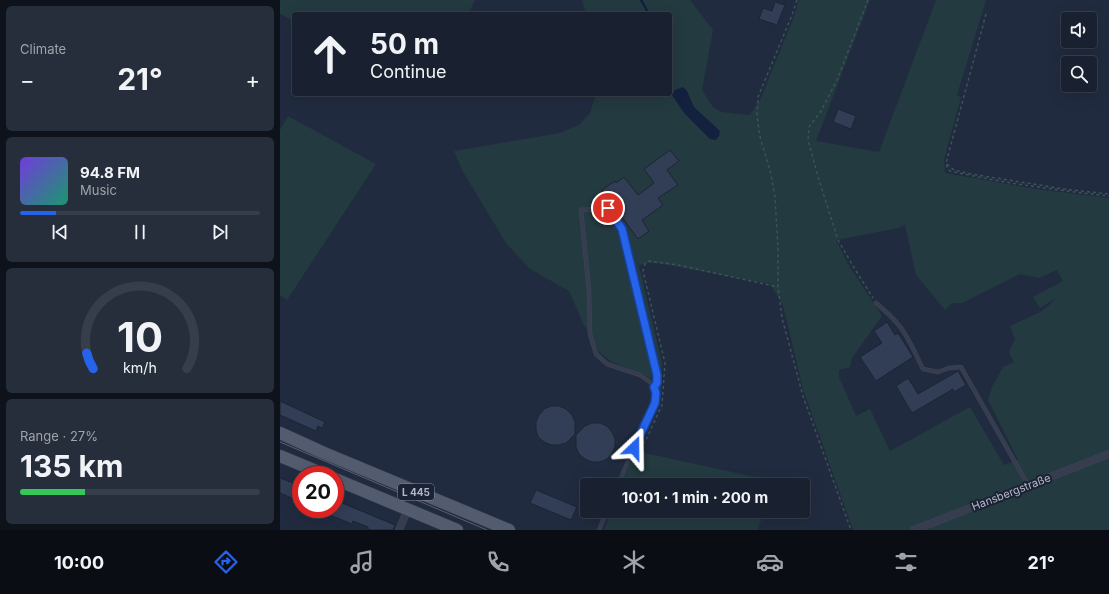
<!DOCTYPE html>
<meta charset="utf-8">
<style>
body{margin:0;font-family:Inter,sans-serif;background:#262d3b;color:#f1f3f6;height:100vh;display:flex;flex-direction:column;font-size:15px;white-space:nowrap}
*{box-sizing:border-box;margin:0}
p{font-size:13px;color:#9fa3aa}
.icon{flex:none;width:22px;height:22px;fill:none;stroke:currentColor;stroke-width:2;stroke-linecap:round;stroke-linejoin:round}
.map{position:relative;flex:1;overflow:hidden}
.panel{display:flex;flex-direction:column;gap:6px;padding:6px;background:#0e121a;width:280px}
.panel>*{flex:none}
.top-card{position:absolute;left:12px;top:12px;width:380px;height:84px;border-radius:4px;box-shadow:0 4px 16px #0002,0 0 0 1px #373e4b;background:#19202f;color:#f1f3f6;overflow:hidden}
.buttons{position:absolute;left:781px;top:12px;display:grid;gap:8px}
.buttons a{display:grid;place-items:center;width:36px;height:36px;border-radius:4px;background:#19202f;box-shadow:0 4px 16px #0002,0 0 0 1px #373e4b;font-size:20px}
.speed{position:absolute;left:12px;top:466px;display:flex;gap:8px;font-size:20px;font-weight:700;text-align:center}
.speed>*{display:grid;place-content:center;width:52px;height:52px;border-radius:50%;background:#19202f;box-shadow:0 4px 16px #0002,0 0 0 1px #373e4b;line-height:1}
.speed .limit{border:6px solid #d22;background:#fff;color:#111}
.pin{position:absolute;display:grid;place-items:center;width:34px;height:34px;color:#fff;margin:-17px;border:2px solid #fff;border-radius:50%;box-shadow:0 1px 4px #0007}
.me{position:absolute;width:44px;margin:-22px;rotate:23deg;stroke-linejoin:round;filter:drop-shadow(0 0 3px #0008)}
.turn{display:flex;align-items:center;gap:14px;height:84px;padding:0 12px;font-size:18px}
.turn .icon{width:52px;height:52px;stroke-width:2.5}
.turn b{display:block;font-size:28px;line-height:34px}
.big{font-size:30px;font-weight:700;line-height:1.1}
.panel .card{flex:1;display:flex;flex-direction:column;justify-content:center;gap:6px;min-width:0;padding:0 14px;border-radius:6px;background:#262d3b}
.panel .dial{align-items:center;gap:0}
.dial svg{height:104px;overflow:visible;fill:none;stroke:#373e4b;stroke-width:7;stroke-linecap:round;text-anchor:middle}
.dial text{fill:#f1f3f6;stroke:none}
.song{display:flex;align-items:center;gap:12px}
.cover{width:48px;height:48px;border-radius:6px;background:linear-gradient(135deg,hsl(260 70% 55%),hsl(160 70% 35%))}
.played{height:4px;border-radius:2px;background:linear-gradient(90deg,#2563eb 15%,#373e4b 15%)}
.keys{display:flex;justify-content:space-around;direction:ltr}
.heat{display:flex;justify-content:space-between;align-items:center;font-size:22px;direction:ltr}
.charge{height:6px;border-radius:3px;background:linear-gradient(90deg,#34c759 27%,#373e4b 0)}
.trip{position:absolute;left:300px;top:478px;width:230px;height:40px;border-radius:4px;background:#19202f;box-shadow:0 4px 16px #0002,0 0 0 1px #373e4b;font-weight:700;line-height:40px;text-align:center}
.dock{display:flex;height:64px;justify-content:space-around;align-items:center;background:#0a0d13;color:#9fa3aa}
.dock .icon{width:28px;height:28px}
.dock .current{color:#2563eb}
.dock b{font-size:18px;color:#f1f3f6}
main{display:flex;flex:1;min-height:0}
.map>svg:first-child{display:block}
.green{fill:#233a40;fill-rule:evenodd}
.water{fill:#13213e}
.lines{fill:none;stroke-linecap:round;stroke-linejoin:round}
.stream{stroke:#13213e;stroke-width:2.5}
.building{fill:#323e55;stroke:#1c2435}
.service-casing{stroke:#3e4657;stroke-width:4.5}
.minor-casing{stroke:#3e4657;stroke-width:8}
.primary-casing{stroke:#3e4657;stroke-width:13}
.path{stroke:#3c5358;stroke-width:1.5;stroke-dasharray:3 3;stroke-linecap:butt}
.service{stroke:#353d4f;stroke-width:3.5}
.minor{stroke:#353d4f;stroke-width:7}
.primary{stroke:#535c6f;stroke-width:12}
.tram{stroke:#576176;stroke-width:1}
.route-casing{stroke:#184099;stroke-width:10}
.route{stroke:#2563eb;stroke-width:7}
.labels{text-anchor:middle;dominant-baseline:central;stroke-width:4;stroke-linejoin:round;paint-order:stroke}
.shield{fill:#1a2233;stroke:#848b9d;stroke-width:1}
.shield-label{font-size:10px;font-weight:bold;fill:#b1b8ca}
.street-label{font-size:11px;fill:#b1b8ca;stroke:#1a2233}
</style>
<main>
<section class="panel">
<div class="card"><p>Climate</p>
<div class="heat"><a>−</a><b class="big">21°</b><a>+</a></div>
</div>
<div class="card">
<div class="song"><i class="cover"></i><div><b>94.8 FM</b><p>Music</p></div></div>
<div class="played"></div>
<div class="keys"><svg class="icon" aria-label="previous" viewBox="0 0 24 24"><path d="M18 5L8 12l10 7zM5 5v14"/></svg><svg class="icon" aria-label="pause" viewBox="0 0 24 24"><path d="M8 5v14M16 5v14"/></svg><svg class="icon" aria-label="next" viewBox="0 0 24 24"><path d="M6 5l10 7-10 7zM19 5v14"/></svg></div>
</div>
<div class="card dial"><svg viewBox="0 0 100 80">
<path d="M14 69A42 42 0 1 1 86 69"/>
<path d="M14 69A42 42 0 0 1 9 57" stroke="#2563eb"/>
<text x="50" y="56" font-size="32" font-weight="700">10</text>
<text x="50" y="72" font-size="11">km/h</text>
</svg></div>
<div class="card"><p>Range · 27%</p><b class="big">135 km</b><div class="charge"></div></div>
</section>
<div class="map">
<svg width="829" height="530" viewBox="0 0 829 530">
<rect width="100%" height="100%" fill="#212b3f"/>
<path class="green" d="M 0,0 L 195,0 L 188,14 L 14,14 L 14,21 L 0,14 Z
M 302,0 L 410,0 L 433,30 L 422,90 L 433,107 L 441,112 L 470,115 L 481,98 L 491,73 L 513,19 L 519,0 L 590,0 L 536,141 L 599,152 L 656,0 L 706,0 L 677,95 L 681,97 L 664,160 L 665,173 L 756,189 L 829,198 L 829,530 L 573,530 L 523,389 L 503,305 L 490,284 L 383,264 L 369,263 L 359,265 L 382,363 L 381,394 L 372,379 L 358,372 L 332,362 L 319,352 L 303,323 L 289,291 L 250,269 L 226,243 L 182,170 L 174,151 L 280,133 L 299,125 L 310,113 L 316,94 L 390,94 L 390,14 L 306,14 ZM 625,225 L 636,275 L 665,310 L 672,303 L 682,303 L 740,274 L 759,278 L 777,270 L 783,281 L 753,297 L 760,308 L 778,297 L 762,311 L 730,326 L 735,339 L 729,352 L 734,362 L 723,367 L 712,387 L 708,400 L 738,460 L 724,465 L 690,407 L 610,451 L 590,409 L 576,416 L 559,377 L 559,370 L 570,367 L 572,358 L 602,316 L 568,264 L 556,240 L 619,228 Z
M 8,116 L 96,164 L 7,300 L 0,295 L 0,130 Z
M 356,451 L 498,482 L 496,485 L 341,485 L 352,457 Z
M 331,511 L 485,511 L 477,530 L 324,530 Z"/>
<path class="water" d="M 403,87 L 407,91 L 414,107 L 440,131 L 439,136 L 436,140 L 430,139 L 404,113 L 392,95 L 395,90 Z"/>
<g class="lines">
<path class="stream" d="M 361,0 L 369,14"/>
</g>
<path class="building" d="M 495,2 L 505,5 L 497,25 L 479,19 L 483,8 L 492,11 Z
M 558,109 L 576,116 L 571,129 L 553,122 Z
M 390,150 L 399,161 L 387,170 L 398,185 L 378,198 L 383,205 L 362,220 L 369,231 L 358,239 L 322,190 L 335,181 L 336,183 L 344,177 L 358,195 L 374,183 L 364,169 Z
M 607,322 L 615,335 L 618,333 L 633,357 L 596,381 L 580,357 L 602,343 L 594,331 Z
M 678,371 L 686,385 L 674,392 L 673,389 L 632,413 L 616,386 L 628,378 L 638,394 Z
M 0,401 L 45,422 L 42,428 L 38,426 L 36,431 L 0,415 Z
M 271,406 L 279,406 L 286,409 L 292,415 L 295,422 L 295,434 L 286,443 L 279,445 L 271,445 L 264,442 L 258,437 L 256,430 L 256,422 L 259,415 L 264,409 Z
M 312,423 L 320,423 L 327,426 L 332,432 L 335,439 L 335,447 L 332,454 L 327,459 L 320,462 L 312,462 L 305,459 L 299,454 L 296,447 L 296,435 L 305,426 Z
M 0,478 L 21,486 L 21,502 L 0,493 Z
M 256,490 L 297,507 L 291,520 L 250,503 Z
M 55,500 L 115,525 L 113,530 L 91,530 L 88,529 L 88,527 L 73,521 L 72,524 L 35,509 L 55,509 Z"/>
<g class="lines">
<defs>
<path id="service" d="M 596,303 C 603,309 611,316 617,323 C 629,336 635,354 643,369 L 658,372 L 669,368 L 681,367 L 748,485
M 338,485 L 359,435 L 375,403 L 376,393 L 374,387 L 370,382 L 360,375 L 327,364 L 316,354 L 310,334 L 309,291 L 301,210 L 327,208 L 342,229 L 377,375 L 377,383 L 374,387
M 319,530 L 327,511"/>
<path id="minor" d="M 119,530 L 128,509
M 634,530 L 829,454"/>
<path id="primary" d="M 0,433 L 44,453 L 229,530
M 0,456 L 46,475
M 55,479 L 177,530"/>
</defs>
<use href="#service" class="service-casing"/>
<use href="#minor" class="minor-casing"/>
<use href="#primary" class="primary-casing"/>
<path class="path" d="M 517,0 L 512,15 L 478,97 L 477,115 L 480,137 L 491,174 L 495,197 L 498,249 L 498,287 L 502,318 L 523,396 L 571,530
M 588,0 L 557,80 L 541,111 L 529,127 L 528,140 L 539,180 L 558,240 L 573,266 L 593,298
M 706,14 L 666,163 L 667,168 L 670,171 C 722,183 776,190 829,196
M 667,164 L 674,170 L 691,174 L 784,189 L 829,194
M 362,443 L 365,442 L 382,405 L 385,363 L 363,271 L 365,264 L 369,261 L 398,265 L 498,287"/>
<use href="#service" class="service"/>
<use href="#minor" class="minor"/>
<use href="#primary" class="primary"/>
<path class="tram" d="M 0,442 L 207,530"/>
</g>
<g class="lines">
<defs>
<path id="route" d="M 328,208 L 342,229 L 377,375 L 377,383 L 374,387 L 376,393 L 375,403 L 354,448"/>
</defs>
<use href="#route" class="route-casing"/>
<use href="#route" class="route"/>
</g>
<g class="labels">
<rect class="shield" x="118" y="484" width="36" height="16" rx="3"/>
<g class="shield-label">
<text x="136" y="492">L 445</text>
</g>
<g class="street-label">
<text transform="translate(731 492) rotate(-21)">Hansbergstraße</text>
</g>
</g>
</svg>
<div class="buttons">
<a><svg class="icon" aria-label="sound" viewBox="0 0 24 24"><path d="M4 9h4l5-4v14l-5-4H4zM17 9q2 3 0 6"/></svg></a>
<a><svg class="icon" aria-label="search" viewBox="0 0 24 24"><circle cx="10" cy="10" r="6"/><path d="M15 15l6 6"/></svg></a>
</div>
<div class="speed"><div class="limit">20</div></div>
<div class="pin" style="left:328px;top:208px;background:#d93025"><svg class="icon" aria-label="arrive" viewBox="0 0 24 24"><path d="M6 21V4h12l-3 4 3 4H6"/></svg></div>
<svg class="me" style="left:354px;top:448px" viewBox="-20 -20 40 40"><path d="M0-17L14 15 0 8-14 15z" fill="#2563eb" stroke="#fff" stroke-width="4"/></svg>
<div class="trip">10:01 · 1 min · 200 m</div>
<div class="top-card">
<div class="turn"><svg class="icon" aria-label="ahead" viewBox="0 0 24 24"><path d="M12 20V5M6 11l6-6 6 6"/></svg><div><b>50 m</b>Continue</div></div>
</div>
</div>
</main>
<nav class="dock">
<b>10:00</b>
<svg class="icon current" aria-label="directions" viewBox="0 0 24 24"><path d="M12 3l9 9-9 9-9-9zM9 14v-3h6M13 9l2 2-2 2"/></svg>
<svg class="icon" aria-label="music" viewBox="0 0 24 24"><path d="M9 18V5l10-2v13"/><circle cx="6" cy="18" r="3"/><circle cx="16" cy="16" r="3"/></svg>
<svg class="icon" aria-label="phone" viewBox="0 0 24 24"><path d="M5 4h4l2 5-3 2q2 4 5 5l2-3 5 2v4C11 20 4 13 5 4z"/></svg>
<svg class="icon" aria-label="climate" viewBox="0 0 24 24"><path d="M12 3v18M4 7l16 10M4 17L20 7"/></svg>
<svg class="icon" aria-label="car" viewBox="0 0 24 24"><path d="M5 17H2v-5l4-1 3-4h7l3 4 3 1v5h-3M9 17h6M6 11h13"/><circle cx="7" cy="17" r="2"/><circle cx="17" cy="17" r="2"/></svg>
<svg class="icon" aria-label="filters" viewBox="0 0 24 24"><path d="M4 7h16M4 17h16"/><circle cx="9" cy="7" r="2"/><circle cx="15" cy="17" r="2"/></svg>
<b>21°</b>
</nav>
